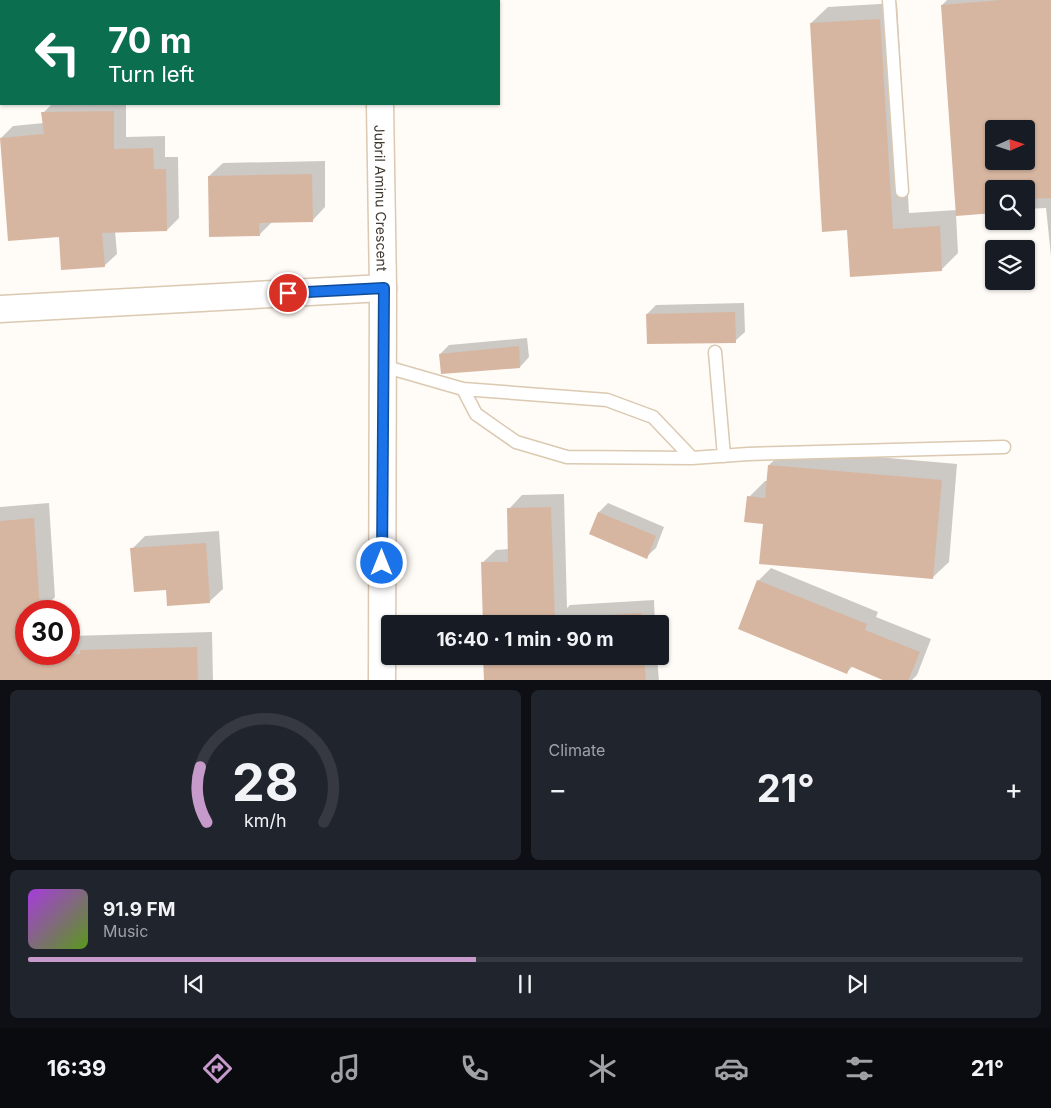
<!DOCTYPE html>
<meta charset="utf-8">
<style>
body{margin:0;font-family:Inter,sans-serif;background:#20242c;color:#f1f3f6;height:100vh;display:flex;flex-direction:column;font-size:19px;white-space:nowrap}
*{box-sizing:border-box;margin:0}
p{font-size:16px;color:#9ea1a6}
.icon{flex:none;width:28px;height:28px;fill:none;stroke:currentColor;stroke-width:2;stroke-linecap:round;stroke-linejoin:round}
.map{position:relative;height:680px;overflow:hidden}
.side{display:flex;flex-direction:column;gap:10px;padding:10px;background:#0d0f14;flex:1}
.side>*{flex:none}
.hud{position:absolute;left:0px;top:0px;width:500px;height:105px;box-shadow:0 1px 4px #0004;background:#0b6e4f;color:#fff;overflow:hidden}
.needle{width:32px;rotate:87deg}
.buttons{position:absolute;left:985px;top:120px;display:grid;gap:10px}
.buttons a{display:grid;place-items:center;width:50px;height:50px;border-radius:5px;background:#171b24;box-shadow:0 1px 4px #0004;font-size:25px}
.speed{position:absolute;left:15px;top:600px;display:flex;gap:10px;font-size:25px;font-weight:700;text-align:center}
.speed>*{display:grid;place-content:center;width:65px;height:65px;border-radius:50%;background:#171b24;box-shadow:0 1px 4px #0004;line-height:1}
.speed .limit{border:8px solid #d22;background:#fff;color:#111}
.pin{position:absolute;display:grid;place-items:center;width:42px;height:42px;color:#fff;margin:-21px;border:2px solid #fff;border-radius:50%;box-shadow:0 1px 5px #0007}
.me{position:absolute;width:55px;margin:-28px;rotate:0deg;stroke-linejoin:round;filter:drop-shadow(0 0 4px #0008)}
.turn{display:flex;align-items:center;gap:18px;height:105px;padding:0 25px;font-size:22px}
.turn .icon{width:65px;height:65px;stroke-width:2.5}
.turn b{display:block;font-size:35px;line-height:42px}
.big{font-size:38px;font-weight:700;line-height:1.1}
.side .card{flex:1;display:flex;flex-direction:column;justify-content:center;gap:8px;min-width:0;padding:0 18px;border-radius:8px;background:#20242c}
.side .dial{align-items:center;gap:0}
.dial svg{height:130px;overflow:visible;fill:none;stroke:#363941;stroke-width:7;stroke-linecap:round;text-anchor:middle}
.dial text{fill:#f1f3f6;stroke:none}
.song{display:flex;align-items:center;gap:15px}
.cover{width:60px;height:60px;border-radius:8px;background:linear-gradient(135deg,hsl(280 70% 55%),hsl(90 70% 35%))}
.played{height:5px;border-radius:2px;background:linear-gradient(90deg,#c69bcb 45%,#363941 45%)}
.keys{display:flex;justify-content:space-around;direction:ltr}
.heat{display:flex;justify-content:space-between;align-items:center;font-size:28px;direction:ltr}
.side .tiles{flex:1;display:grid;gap:10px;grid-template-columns:1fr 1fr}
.card:last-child{grid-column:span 2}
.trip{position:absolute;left:381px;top:615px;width:288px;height:50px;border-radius:5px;background:#171b24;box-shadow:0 1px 4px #0004;font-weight:700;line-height:50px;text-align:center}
.menu{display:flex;height:80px;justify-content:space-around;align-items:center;background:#090b0e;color:#9ea1a6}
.menu .icon{width:35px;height:35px}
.menu .active{color:#c69bcb}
.menu b{font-size:22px;color:#f1f3f6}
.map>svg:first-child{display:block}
.shadow{fill:#0003;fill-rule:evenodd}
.building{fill:#d7b6a1;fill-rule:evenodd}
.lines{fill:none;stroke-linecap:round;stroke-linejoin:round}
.lane-casing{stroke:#dbc9b1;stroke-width:15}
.street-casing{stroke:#dbc9b1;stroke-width:29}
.lane{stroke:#fff;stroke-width:12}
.street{stroke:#fff;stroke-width:26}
.route-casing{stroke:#114b97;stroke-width:12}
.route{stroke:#1a73e8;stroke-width:9}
.labels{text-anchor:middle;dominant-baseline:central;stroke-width:4.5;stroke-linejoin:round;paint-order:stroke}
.street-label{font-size:14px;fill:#413a31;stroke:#fffbf6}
</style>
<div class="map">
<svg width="1051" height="681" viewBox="0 0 1051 681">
<rect width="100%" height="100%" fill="#fffbf6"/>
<path class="shadow" d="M 34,0 L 260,0 L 259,1 Z
M 947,0 L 1051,0 L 1051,256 L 1046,208 L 1026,209 L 1026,189 L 994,189 L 956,214 L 958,253 L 941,270 L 848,228 L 811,23 L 828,7 L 897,3 L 909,213 L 957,210 L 942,5 ZM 994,129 L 1026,129 L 1026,161 L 994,161 Z
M 52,104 L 126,104 L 126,137 L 165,136 L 165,157 L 178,157 L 179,218 L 167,230 L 115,231 L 117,254 L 104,266 L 60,236 L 1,138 L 13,126 L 44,123 L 43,113 Z
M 325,161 L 325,207 L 312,221 L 273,221 L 259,235 L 209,176 L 223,163 Z
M 744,303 L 745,332 L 735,341 L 647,314 L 656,305 Z
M 527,338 L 529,357 L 520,367 L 440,354 L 449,345 Z
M 786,449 L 957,464 L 949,562 L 932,578 L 764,523 L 749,497 L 765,481 L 768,481 L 769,465 Z
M 564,494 L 567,608 L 570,605 L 654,600 L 655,624 L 484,624 L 482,563 L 496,550 L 509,549 L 509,509 L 522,495 Z
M 49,503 L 55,597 L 41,611 L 26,611 L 26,654 L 69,654 L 69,636 L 212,632 L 213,681 L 0,681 L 0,507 Z
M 608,503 L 664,527 L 656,548 L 646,557 L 591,534 L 599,512 Z
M 219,531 L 223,589 L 209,602 L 167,588 L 132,549 L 145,536 Z
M 771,568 L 878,612 L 876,617 L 931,639 L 917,675 L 911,681 L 888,681 L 853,666 L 847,672 L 758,581 Z
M 485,656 L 657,656 L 659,681 L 486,681 Z"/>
<path class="building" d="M 1001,0 L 1051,0 L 1051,198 L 1026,199 L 1026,189 L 994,189 L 994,213 L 956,216 L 941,5 ZM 994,129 L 1026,129 L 1026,161 L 994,161 Z
M 880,19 L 893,229 L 940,226 L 942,271 L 850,277 L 847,230 L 822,232 L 810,23 Z
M 114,111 L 114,149 L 153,148 L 154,169 L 166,169 L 167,231 L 102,233 L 105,267 L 61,270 L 59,237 L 8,241 L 0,138 L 44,134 L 41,112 Z
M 312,174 L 313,222 L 259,223 L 260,236 L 209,237 L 208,176 Z
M 735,312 L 736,343 L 647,344 L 646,314 Z
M 519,346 L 520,368 L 441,374 L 439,354 Z
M 768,465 L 942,480 L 933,579 L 759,564 L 763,524 L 744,522 L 747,496 L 765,498 Z
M 551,507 L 555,621 L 556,618 L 641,613 L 642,624 L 483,624 L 481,562 L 508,562 L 507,508 Z
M 598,512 L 656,536 L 647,559 L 589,534 Z
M 34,518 L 40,611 L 26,611 L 25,615 L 26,654 L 80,654 L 80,650 L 197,647 L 198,681 L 0,681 L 0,521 Z
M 206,543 L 210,603 L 167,606 L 166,590 L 134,592 L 130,548 Z
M 757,580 L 867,624 L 865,630 L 920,652 L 908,681 L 885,681 L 850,666 L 847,674 L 738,629 Z
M 483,656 L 644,656 L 646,681 L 484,681 Z"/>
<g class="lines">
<defs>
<path id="lane" d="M 889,0 L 902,191
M 715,352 L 724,456
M 383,366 L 463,389 L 607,400 L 653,417 L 692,458 L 748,454 L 1004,447
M 463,389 L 476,414 L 516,442 L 567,457 L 692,458"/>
<g id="street">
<path d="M 368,0 L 369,1"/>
<path d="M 419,1 L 429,0"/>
<path id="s1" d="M 380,104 L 383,288 L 382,681"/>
<path d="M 0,309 L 383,288"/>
</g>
</defs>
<use href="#lane" class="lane-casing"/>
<use href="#street" class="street-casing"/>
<use href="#lane" class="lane"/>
<use href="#street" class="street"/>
</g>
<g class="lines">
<defs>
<path id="route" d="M 288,293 L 384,288 L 382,563"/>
</defs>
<use href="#route" class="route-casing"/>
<use href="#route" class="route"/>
</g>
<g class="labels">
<g class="street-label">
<text stroke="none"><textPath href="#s1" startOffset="94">Jubril Aminu Crescent</textPath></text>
</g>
</g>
</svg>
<div class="buttons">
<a><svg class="needle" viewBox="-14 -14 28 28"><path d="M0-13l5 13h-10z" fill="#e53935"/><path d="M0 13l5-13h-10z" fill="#9ea1a6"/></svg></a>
<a><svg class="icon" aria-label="search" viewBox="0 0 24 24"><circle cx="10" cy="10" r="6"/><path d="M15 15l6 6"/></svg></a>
<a><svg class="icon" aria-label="layers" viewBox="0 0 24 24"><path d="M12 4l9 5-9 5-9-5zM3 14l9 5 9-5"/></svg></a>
</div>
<div class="speed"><div class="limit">30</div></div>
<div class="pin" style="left:288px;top:293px;background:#d93025"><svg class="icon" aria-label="arrive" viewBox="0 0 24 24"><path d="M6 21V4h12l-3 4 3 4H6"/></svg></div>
<svg class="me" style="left:382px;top:563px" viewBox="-20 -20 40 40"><circle r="17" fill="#1a73e8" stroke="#fff" stroke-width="3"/><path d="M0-11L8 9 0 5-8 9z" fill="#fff"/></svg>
<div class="trip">16:40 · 1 min · 90 m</div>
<div class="hud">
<div class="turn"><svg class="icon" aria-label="left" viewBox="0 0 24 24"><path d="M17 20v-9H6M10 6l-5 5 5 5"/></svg><div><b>70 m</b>Turn left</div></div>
</div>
</div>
<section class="side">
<div class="tiles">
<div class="card dial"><svg viewBox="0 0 100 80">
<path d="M14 69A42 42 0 1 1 86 69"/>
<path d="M14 69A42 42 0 0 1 10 35" stroke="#c69bcb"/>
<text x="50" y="56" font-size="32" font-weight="700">28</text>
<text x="50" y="72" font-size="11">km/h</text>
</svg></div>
<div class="card"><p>Climate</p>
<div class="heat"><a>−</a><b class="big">21°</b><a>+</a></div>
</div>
<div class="card">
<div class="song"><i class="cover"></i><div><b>91.9 FM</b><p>Music</p></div></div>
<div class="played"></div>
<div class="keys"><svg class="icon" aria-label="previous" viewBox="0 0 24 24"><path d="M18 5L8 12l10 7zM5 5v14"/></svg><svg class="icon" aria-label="pause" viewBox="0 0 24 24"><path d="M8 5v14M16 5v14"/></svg><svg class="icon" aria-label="next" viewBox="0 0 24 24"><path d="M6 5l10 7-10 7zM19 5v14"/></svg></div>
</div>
</div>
</section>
<nav class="menu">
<b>16:39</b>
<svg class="icon active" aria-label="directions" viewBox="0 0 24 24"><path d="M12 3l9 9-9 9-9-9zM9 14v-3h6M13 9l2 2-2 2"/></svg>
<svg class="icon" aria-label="music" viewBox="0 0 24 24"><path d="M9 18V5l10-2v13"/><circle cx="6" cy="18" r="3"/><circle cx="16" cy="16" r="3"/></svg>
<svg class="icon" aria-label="phone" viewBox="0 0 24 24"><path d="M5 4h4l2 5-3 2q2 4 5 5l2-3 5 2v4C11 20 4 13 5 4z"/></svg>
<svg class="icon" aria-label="climate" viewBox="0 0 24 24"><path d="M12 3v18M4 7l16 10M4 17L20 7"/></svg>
<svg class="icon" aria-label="car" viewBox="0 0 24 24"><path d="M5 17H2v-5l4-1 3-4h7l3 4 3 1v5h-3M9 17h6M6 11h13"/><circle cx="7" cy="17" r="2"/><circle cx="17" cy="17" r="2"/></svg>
<svg class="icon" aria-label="filters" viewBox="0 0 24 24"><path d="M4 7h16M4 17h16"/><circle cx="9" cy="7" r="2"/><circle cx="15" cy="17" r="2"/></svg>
<b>21°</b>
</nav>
